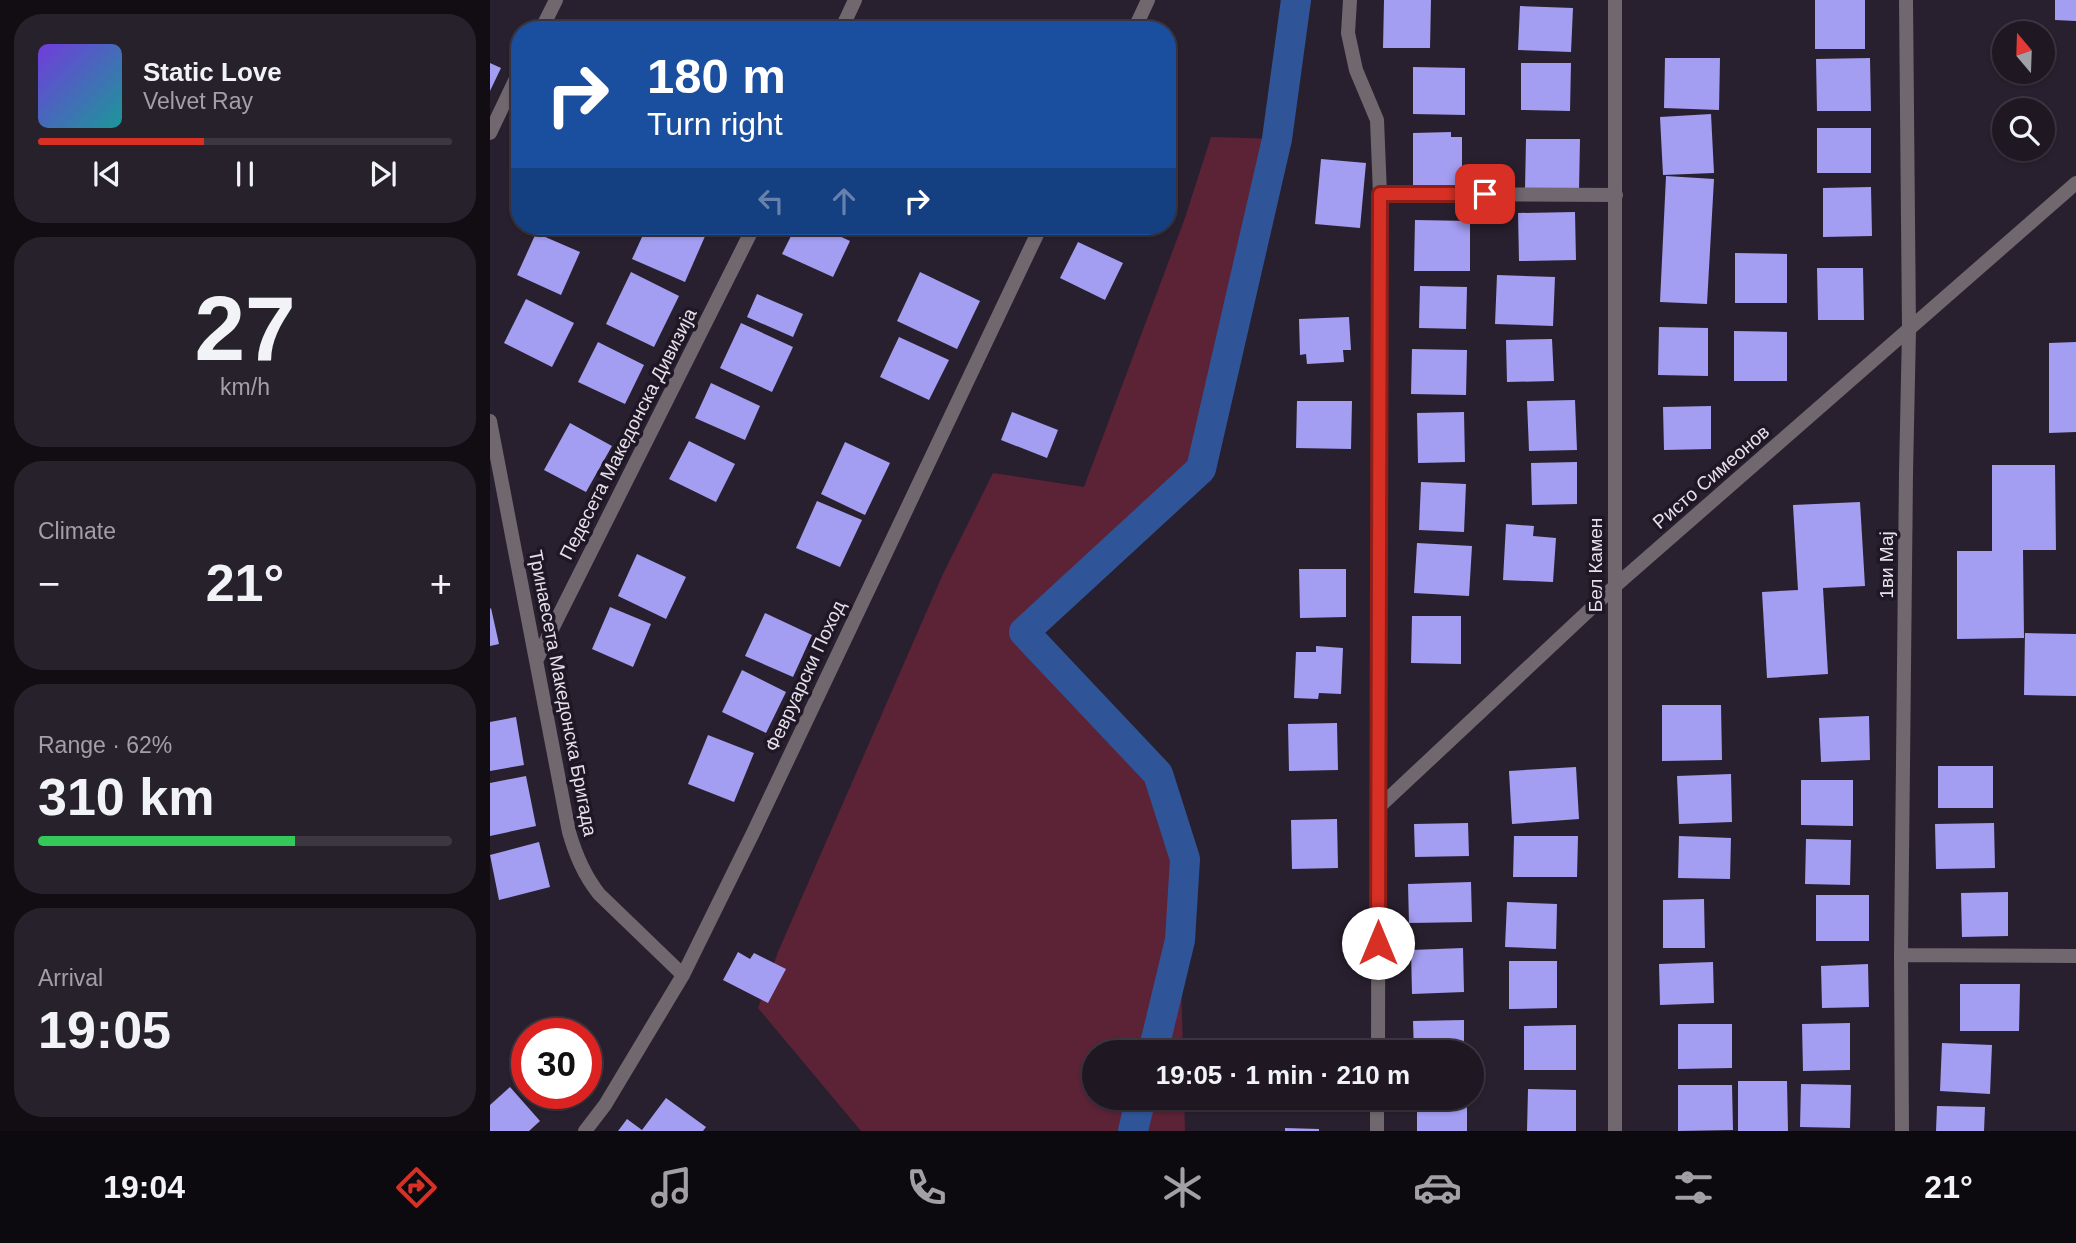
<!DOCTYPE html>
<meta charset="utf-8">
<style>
body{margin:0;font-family:Arial,sans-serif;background:#27212b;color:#f1f3f6;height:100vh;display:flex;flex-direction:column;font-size:26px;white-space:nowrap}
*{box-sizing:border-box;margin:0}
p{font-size:23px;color:#a1a0a6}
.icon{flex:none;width:38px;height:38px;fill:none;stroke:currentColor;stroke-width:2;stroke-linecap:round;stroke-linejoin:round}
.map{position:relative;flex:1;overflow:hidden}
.details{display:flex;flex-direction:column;gap:14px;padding:14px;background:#110d13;width:490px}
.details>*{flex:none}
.guide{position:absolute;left:21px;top:21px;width:665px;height:214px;border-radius:28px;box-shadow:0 2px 5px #0004,0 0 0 2px #3c3741;background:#1a4fa0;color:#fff;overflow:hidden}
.needle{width:46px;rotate:341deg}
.controls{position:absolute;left:1502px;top:21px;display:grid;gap:14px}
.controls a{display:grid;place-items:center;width:63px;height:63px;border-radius:50%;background:#1f1823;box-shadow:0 2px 5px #0004,0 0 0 2px #3c3741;font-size:35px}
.speed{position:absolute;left:21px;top:1018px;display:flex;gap:14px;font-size:35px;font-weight:700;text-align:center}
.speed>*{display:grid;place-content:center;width:91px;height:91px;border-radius:50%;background:#1f1823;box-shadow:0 2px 5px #0004,0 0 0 2px #3c3741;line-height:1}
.speed .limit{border:10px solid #d22;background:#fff;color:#111}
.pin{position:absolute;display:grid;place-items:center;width:60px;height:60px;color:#fff;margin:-30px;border-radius:14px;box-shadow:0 4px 10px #0006}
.me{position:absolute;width:77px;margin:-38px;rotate:0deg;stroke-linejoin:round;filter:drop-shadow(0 0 5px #0008)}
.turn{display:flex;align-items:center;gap:24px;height:147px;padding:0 21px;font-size:32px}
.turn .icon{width:91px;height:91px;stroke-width:2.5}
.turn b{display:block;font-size:49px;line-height:60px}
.lanes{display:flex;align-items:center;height:66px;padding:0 21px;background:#0003;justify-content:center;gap:35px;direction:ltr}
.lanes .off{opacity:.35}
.big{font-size:52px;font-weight:600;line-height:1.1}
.details .tile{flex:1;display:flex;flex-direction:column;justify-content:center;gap:10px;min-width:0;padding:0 24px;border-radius:28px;background:#27212b}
.details .dial{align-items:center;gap:0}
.dial b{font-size:91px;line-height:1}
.song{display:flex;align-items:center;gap:21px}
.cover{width:84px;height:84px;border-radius:10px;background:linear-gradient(135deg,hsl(260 70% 55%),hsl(180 70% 35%))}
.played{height:7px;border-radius:4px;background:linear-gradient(90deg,#d93025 40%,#3c3741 40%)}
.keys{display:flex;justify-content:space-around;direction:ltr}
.heat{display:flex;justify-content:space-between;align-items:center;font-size:38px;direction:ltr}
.charge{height:10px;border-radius:5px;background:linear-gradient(90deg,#34c759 62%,#3c3741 0)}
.trip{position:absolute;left:592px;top:1040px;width:402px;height:70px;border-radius:35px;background:#1f1823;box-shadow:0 2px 5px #0004,0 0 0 2px #3c3741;font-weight:600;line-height:70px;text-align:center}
.menu{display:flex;height:112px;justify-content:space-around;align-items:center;background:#0c0a0e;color:#a1a0a6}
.menu .icon{width:49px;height:49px}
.menu .selected{color:#d93025}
.menu b{font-size:32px;color:#f1f3f6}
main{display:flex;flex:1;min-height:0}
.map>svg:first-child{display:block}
.green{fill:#5c2236}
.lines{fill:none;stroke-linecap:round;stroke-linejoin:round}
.canal{stroke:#2f5598;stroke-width:30}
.building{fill:#a39ef1}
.street{stroke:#70686e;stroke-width:14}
.route-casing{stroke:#8d1f18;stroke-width:18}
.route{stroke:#d93025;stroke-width:12}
.labels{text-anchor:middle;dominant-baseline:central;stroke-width:7;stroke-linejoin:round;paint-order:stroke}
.street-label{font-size:19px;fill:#e6e0ea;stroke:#1f1725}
</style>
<main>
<section class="details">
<div class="tile">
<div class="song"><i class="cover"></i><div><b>Static Love</b><p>Velvet Ray</p></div></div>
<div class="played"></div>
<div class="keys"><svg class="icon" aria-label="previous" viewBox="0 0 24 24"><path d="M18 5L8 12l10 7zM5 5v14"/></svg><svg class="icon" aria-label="pause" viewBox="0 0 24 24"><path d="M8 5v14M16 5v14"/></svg><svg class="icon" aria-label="next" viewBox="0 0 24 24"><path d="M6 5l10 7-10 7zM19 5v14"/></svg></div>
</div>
<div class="tile dial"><b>27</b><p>km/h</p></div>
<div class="tile"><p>Climate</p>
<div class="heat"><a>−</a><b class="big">21°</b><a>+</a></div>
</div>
<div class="tile"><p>Range · 62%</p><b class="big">310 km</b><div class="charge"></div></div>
<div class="tile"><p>Arrival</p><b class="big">19:05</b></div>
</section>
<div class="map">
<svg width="1586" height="1131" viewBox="0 0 1586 1131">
<rect width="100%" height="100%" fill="#29202f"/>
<path class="green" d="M 721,137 L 787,139 L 719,461 L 534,632 L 668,774 L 695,859 L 690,940 L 693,1052 L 604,1052 L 604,1097 L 694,1097 L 695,1131 L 371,1131 L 268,1008 L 288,952 L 453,574 L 503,473 L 594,487 L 695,218 Z"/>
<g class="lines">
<path class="canal" d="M 663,1052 L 690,940 L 695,859 L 668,774 L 534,632 L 711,469 L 787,139 L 806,0
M 643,1131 L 651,1097"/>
</g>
<path class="building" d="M 894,0 L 941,0 L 940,48 L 893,48 Z
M 1325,0 L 1375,0 L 1375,49 L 1325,49 Z
M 1565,0 L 1586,0 L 1586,21 L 1565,20 Z
M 1030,6 L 1083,8 L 1081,52 L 1028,50 Z
M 1175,58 L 1230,58 L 1229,110 L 1174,108 Z
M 1380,58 L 1381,111 L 1327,111 L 1326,59 Z
M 0,63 L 11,68 L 0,91 Z
M 1031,63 L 1081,63 L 1080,111 L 1031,110 Z
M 923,67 L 975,68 L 975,115 L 923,114 Z
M 1221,114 L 1224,173 L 1173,175 L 1170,117 Z
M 1327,128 L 1381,128 L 1381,173 L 1327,173 Z
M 961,132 L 961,137 L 972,137 L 972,186 L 923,186 L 923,133 Z
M 1036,139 L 1090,139 L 1089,190 L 1035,189 Z
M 831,159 L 876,163 L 870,228 L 825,224 Z
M 1176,176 L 1224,179 L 1217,304 L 1170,302 Z
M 1381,187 L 1382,236 L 1333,237 L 1333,188 Z
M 1085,212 L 1086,260 L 1029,261 L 1028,213 Z
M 925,220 L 980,221 L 980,271 L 924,271 Z
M 157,226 L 196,226 L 216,234 L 195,282 L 142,259 Z
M 306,226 L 328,226 L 360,241 L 343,277 L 292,254 Z
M 46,233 L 90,252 L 71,295 L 27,275 Z
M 588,242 L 633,263 L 615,300 L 570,278 Z
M 1245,253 L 1297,254 L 1297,303 L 1245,303 Z
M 1327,268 L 1373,268 L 1374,320 L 1328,320 Z
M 141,272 L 189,296 L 164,347 L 116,324 Z
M 430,272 L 490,301 L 467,349 L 407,321 Z
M 1007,275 L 1065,277 L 1063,326 L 1005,324 Z
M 930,286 L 977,287 L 976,329 L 929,328 Z
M 267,294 L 313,314 L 303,337 L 257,317 Z
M 36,299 L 84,323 L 62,367 L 14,343 Z
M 859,317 L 861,350 L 853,350 L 854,362 L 817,364 L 816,354 L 810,355 L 809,319 Z
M 251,323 L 303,347 L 282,392 L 230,368 Z
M 1169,327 L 1218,328 L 1218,376 L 1168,375 Z
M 1244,331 L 1297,332 L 1297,381 L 1244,381 Z
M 409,337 L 459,360 L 439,400 L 390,377 Z
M 1062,339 L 1064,381 L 1017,382 L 1016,340 Z
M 108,342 L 154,365 L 135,404 L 88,382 Z
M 1586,342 L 1586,432 L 1559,433 L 1559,343 Z
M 922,349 L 977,350 L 976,395 L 921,394 Z
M 221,383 L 270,406 L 255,440 L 205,418 Z
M 1085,400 L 1087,450 L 1039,451 L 1037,401 Z
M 807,401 L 862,401 L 861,449 L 806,448 Z
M 1221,406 L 1221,449 L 1174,450 L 1173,407 Z
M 522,412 L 568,430 L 557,458 L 511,440 Z
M 974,412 L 975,462 L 928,463 L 927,413 Z
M 80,423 L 122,446 L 96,492 L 54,470 Z
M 199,441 L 245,464 L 226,502 L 179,479 Z
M 355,442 L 400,463 L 375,515 L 331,494 Z
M 1087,462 L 1087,504 L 1042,505 L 1041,463 Z
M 1502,465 L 1565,465 L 1566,550 L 1533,550 L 1534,638 L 1467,639 L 1467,551 L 1502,551 Z
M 931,482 L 976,484 L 974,532 L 929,530 Z
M 327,501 L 372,520 L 350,567 L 306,548 Z
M 1370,502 L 1375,586 L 1333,588 L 1338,674 L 1277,678 L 1272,592 L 1308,590 L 1303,505 Z
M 1016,524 L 1044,526 L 1043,536 L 1066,538 L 1063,582 L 1013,580 Z
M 927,543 L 982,546 L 979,596 L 924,593 Z
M 147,554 L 196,577 L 176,619 L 128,596 Z
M 809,569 L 856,569 L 856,617 L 810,618 Z
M 120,607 L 161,624 L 143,667 L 102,649 Z
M 1,608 L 9,644 L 0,646 L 0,609 Z
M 275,613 L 322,635 L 303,677 L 255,656 Z
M 922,616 L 971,616 L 971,664 L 921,663 Z
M 1535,633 L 1586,634 L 1586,696 L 1534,695 Z
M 826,646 L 853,648 L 851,694 L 829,693 L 828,699 L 804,698 L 806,652 L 826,652 Z
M 252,670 L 296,692 L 276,733 L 232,712 Z
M 1172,705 L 1231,705 L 1232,760 L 1172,761 Z
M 1379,716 L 1380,760 L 1331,762 L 1329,718 Z
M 26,717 L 34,765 L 0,771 L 0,722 Z
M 847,723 L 848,770 L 799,771 L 798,724 Z
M 218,735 L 264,753 L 244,802 L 198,784 Z
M 1448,766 L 1503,766 L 1503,808 L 1448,808 Z
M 1086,767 L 1089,819 L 1022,824 L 1019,771 Z
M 1241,774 L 1242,822 L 1189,824 L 1187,776 Z
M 36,776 L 46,826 L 0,836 L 0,783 Z
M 1311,780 L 1363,780 L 1363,826 L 1311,825 Z
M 847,819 L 848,868 L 802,869 L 801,820 Z
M 978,823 L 979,856 L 925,857 L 924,824 Z
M 1504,823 L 1505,868 L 1446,869 L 1445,824 Z
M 1024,836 L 1088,836 L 1087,877 L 1023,877 Z
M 1189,836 L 1241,838 L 1240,879 L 1188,878 Z
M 1316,839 L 1361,840 L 1360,885 L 1315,884 Z
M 49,842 L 60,887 L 9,900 L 0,855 Z
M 981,882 L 982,922 L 919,923 L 918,884 Z
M 1518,892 L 1518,936 L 1472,937 L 1471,893 Z
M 1326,895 L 1379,895 L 1379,941 L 1326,941 Z
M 1214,899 L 1215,948 L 1173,948 L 1173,900 Z
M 1017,902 L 1067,904 L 1066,949 L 1015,947 Z
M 973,948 L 974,992 L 922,994 L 921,950 Z
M 248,952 L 260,959 L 264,953 L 296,969 L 278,1003 L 233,980 Z
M 1019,961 L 1067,961 L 1067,1008 L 1019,1009 Z
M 1223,962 L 1224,1003 L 1170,1005 L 1169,964 Z
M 1378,964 L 1379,1007 L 1332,1008 L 1331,966 Z
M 1470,984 L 1530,984 L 1529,1031 L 1470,1031 Z
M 974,1020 L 974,1052 L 924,1052 L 923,1021 Z
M 1360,1023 L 1360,1070 L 1313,1071 L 1312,1024 Z
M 1188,1024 L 1242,1024 L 1242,1068 L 1188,1069 Z
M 1086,1025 L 1086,1070 L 1034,1070 L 1034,1026 Z
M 1452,1043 L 1502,1045 L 1500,1094 L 1450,1091 Z
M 1248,1081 L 1297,1081 L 1298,1131 L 1248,1131 Z
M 1311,1084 L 1361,1085 L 1360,1128 L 1310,1127 Z
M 1188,1085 L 1242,1085 L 1243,1130 L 1188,1131 Z
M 20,1087 L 50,1121 L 39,1131 L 0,1131 L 0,1105 Z
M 1038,1089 L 1086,1090 L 1086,1131 L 1037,1131 Z
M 802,1097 L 851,1097 L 851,1103 L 802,1104 Z
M 927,1097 L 977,1097 L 977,1131 L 927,1131 Z
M 176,1098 L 216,1127 L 213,1131 L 128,1131 L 137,1119 L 152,1130 Z
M 1447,1106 L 1495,1107 L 1494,1131 L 1446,1131 Z
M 795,1128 L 829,1129 L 829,1131 L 795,1131 Z"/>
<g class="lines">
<path class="street" d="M 860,0 L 858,33 L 866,70 L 887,120 L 890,194 L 888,1052
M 51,30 L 66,0
M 351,30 L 365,0
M 644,30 L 658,0
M 0,133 L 30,70
M 890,194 L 1126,195
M 0,421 L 79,832 C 86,856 94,875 109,894 L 193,975
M 47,659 L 264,226
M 889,807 L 1124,587 L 1586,183
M 1411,955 L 1586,956
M 95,1131 L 115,1105 L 193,975 L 263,833 L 551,226
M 887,1131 L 887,1097
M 1125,1131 L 1125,0
M 1412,1131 L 1411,955 L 1416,473 L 1419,330 L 1416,0"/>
</g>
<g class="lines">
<defs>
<path id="route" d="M 888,943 L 890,194 L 995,194"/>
</defs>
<use href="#route" class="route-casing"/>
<use href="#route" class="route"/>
</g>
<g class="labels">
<g class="street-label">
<text transform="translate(138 434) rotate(-63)">Педесета Македонска Дивизија</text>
<text transform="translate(1221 477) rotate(-41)">Ристо Симеонов</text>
<text transform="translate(1105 565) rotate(-90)">Бел Камен</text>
<text transform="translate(1396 565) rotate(-90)">1ви Мај</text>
<text transform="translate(315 676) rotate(-65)">Февруарски Поход</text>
<text transform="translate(73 693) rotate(79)">Тринаесета Македонска Бригада</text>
</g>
</g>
</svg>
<div class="controls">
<a><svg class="needle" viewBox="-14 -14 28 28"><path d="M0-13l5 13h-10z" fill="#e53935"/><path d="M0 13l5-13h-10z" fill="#a1a0a6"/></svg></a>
<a><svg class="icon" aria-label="search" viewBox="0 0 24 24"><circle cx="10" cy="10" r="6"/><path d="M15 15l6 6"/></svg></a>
</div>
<div class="speed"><div class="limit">30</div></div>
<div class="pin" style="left:995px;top:194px;background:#d93025"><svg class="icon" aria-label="arrive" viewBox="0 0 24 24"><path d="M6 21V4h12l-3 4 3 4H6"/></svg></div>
<svg class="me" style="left:888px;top:943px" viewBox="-20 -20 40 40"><circle r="19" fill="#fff"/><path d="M0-13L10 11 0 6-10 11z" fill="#d93025"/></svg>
<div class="trip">19:05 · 1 min · 210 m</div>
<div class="guide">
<div class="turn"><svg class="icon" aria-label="right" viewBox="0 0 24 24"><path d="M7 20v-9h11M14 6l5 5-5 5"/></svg><div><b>180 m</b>Turn right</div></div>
<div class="lanes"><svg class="icon off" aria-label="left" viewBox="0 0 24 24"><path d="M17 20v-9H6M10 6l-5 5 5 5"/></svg><svg class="icon off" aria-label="ahead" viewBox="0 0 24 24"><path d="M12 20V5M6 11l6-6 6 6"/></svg><svg class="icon" aria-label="right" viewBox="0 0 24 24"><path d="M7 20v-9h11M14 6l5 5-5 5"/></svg></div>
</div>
</div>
</main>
<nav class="menu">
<b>19:04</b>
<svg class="icon selected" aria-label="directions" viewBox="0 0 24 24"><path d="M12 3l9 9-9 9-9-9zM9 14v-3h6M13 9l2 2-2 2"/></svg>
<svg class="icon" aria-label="music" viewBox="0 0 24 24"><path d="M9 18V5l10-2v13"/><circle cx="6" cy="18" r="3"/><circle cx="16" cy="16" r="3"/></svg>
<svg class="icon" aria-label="phone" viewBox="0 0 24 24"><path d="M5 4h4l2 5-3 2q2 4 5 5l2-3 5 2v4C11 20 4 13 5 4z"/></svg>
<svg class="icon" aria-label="climate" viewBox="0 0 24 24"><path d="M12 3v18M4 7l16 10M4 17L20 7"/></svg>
<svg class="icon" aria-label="car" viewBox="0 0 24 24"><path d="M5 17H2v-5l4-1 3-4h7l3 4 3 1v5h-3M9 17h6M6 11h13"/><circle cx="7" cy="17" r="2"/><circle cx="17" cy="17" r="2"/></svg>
<svg class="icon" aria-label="filters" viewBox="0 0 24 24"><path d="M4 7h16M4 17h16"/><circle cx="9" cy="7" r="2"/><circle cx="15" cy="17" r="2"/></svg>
<b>21°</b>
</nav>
